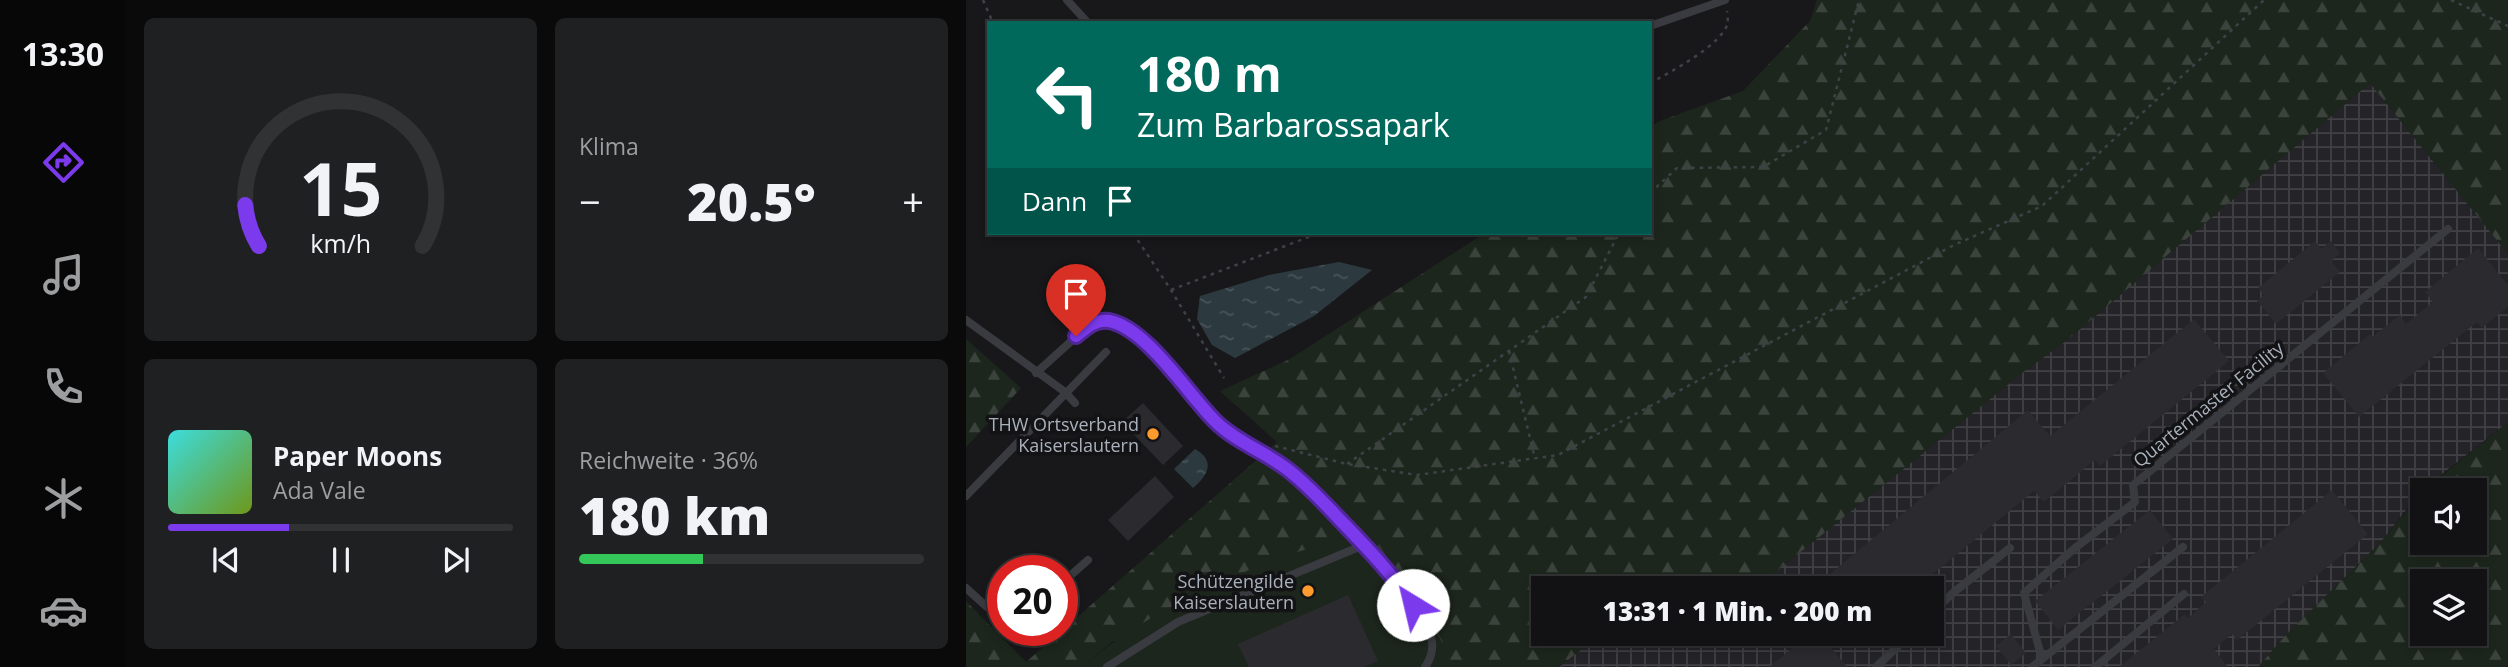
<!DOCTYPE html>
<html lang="de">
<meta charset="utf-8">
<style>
body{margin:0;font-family:"Open Sans",sans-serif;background:#1f2022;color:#f1f3f6;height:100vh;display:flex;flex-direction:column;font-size:26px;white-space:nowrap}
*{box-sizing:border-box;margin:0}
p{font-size:23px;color:#9c9ea0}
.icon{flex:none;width:38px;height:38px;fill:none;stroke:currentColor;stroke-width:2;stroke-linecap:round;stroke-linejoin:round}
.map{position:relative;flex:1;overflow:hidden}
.side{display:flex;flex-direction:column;gap:18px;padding:18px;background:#0a0a0b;width:840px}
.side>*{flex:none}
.top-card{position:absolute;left:21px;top:21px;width:665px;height:214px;border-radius:0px;box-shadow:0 4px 10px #0003,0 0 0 2px #313234;background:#00695c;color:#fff;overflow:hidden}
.buttons{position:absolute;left:1444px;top:478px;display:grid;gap:14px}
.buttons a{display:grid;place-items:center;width:77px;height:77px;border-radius:0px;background:#121214;box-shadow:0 4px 10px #0003,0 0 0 2px #313234;font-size:35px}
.speed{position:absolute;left:21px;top:555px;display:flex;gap:14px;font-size:35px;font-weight:700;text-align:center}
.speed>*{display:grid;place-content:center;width:91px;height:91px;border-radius:50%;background:#121214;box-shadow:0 4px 10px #0003,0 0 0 2px #313234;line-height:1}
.speed .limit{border:10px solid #d22;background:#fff;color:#111}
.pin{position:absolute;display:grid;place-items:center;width:60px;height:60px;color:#fff;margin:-72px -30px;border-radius:50% 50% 50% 0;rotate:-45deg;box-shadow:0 0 7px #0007}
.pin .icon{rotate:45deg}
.me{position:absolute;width:77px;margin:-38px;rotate:324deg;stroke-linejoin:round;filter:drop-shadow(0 0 5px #0008)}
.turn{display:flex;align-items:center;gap:24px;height:147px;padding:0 35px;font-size:32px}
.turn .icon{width:91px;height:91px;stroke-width:2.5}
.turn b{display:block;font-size:49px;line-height:60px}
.then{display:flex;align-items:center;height:66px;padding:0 35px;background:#0003;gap:14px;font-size:26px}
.big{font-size:52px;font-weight:800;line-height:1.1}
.side .widget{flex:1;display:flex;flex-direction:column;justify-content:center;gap:10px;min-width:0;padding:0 24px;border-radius:10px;background:#1f2022}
.side .dial{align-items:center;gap:0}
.dial svg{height:182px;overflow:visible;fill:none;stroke:#313234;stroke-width:7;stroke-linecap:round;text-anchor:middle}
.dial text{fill:#f1f3f6;stroke:none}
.song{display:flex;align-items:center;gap:21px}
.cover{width:84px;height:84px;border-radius:10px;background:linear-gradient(135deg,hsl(180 70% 55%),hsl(80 70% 35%))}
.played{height:7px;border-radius:4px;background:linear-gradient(90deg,#7c3aed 35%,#313234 35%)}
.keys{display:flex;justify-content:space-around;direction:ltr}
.heat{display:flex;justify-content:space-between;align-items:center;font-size:38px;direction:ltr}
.charge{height:10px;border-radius:5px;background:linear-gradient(90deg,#34c759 36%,#313234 0)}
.side .tiles{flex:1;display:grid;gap:18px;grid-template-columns:repeat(2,1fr)}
.trip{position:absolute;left:565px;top:576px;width:413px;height:70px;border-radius:0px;background:#121214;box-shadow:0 4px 10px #0003,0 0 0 2px #313234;font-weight:800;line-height:70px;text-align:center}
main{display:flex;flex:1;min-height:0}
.menu{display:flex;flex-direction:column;width:126px;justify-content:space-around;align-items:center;background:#070708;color:#9c9ea0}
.menu .icon{width:49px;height:49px}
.menu .current{color:#7c3aed}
.menu b{font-size:32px;color:#f1f3f6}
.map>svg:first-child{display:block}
.industrial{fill:url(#industrial-grid)}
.forest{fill:url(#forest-firs);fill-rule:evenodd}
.pitch{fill:#1d261d}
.water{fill:url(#water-ripples)}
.building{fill:#2b2b2f}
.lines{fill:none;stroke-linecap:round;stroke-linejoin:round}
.path{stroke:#3e4247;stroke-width:2.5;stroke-dasharray:3.5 5;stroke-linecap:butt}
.lane{stroke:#393b40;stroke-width:8}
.route-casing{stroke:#51269a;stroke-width:18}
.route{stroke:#7c3aed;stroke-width:12}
.poi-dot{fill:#ff9a2c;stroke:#131316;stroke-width:2.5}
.labels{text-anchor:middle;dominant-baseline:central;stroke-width:7;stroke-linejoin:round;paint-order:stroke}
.street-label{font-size:18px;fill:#a9b1bc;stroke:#131316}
.poi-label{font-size:18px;fill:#a9b1bc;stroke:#131316;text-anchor:end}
</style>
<main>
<nav class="menu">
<b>13:30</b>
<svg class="icon current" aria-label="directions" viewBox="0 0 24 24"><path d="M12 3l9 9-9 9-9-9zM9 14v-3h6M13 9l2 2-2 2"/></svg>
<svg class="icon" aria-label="music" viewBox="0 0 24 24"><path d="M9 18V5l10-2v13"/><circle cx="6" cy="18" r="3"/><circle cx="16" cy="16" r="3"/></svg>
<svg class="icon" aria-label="phone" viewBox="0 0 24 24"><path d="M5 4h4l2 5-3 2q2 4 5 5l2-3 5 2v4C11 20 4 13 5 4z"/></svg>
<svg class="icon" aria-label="climate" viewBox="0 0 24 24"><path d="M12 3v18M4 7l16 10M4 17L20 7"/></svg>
<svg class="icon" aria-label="car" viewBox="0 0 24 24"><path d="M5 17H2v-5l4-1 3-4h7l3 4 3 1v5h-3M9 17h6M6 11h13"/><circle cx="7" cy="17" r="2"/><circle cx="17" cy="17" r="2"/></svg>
</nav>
<section class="side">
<div class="tiles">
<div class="widget dial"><svg viewBox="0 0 100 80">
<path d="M14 69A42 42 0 1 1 86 69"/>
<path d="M14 69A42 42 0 0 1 8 51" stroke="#7c3aed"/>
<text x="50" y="56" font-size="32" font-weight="700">15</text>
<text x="50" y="72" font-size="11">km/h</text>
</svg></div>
<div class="widget"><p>Klima</p>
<div class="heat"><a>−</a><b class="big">20.5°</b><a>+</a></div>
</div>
<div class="widget">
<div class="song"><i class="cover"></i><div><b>Paper Moons</b><p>Ada Vale</p></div></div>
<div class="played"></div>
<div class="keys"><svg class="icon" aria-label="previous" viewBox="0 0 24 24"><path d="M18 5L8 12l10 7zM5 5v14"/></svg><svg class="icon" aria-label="pause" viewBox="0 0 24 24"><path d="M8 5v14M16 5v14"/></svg><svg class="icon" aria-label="next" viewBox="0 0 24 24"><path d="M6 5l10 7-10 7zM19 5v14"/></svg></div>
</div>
<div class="widget"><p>Reichweite · 36%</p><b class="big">180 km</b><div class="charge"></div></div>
</div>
</section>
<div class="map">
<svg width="1542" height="667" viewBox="0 0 1542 667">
<defs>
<pattern id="industrial-grid" width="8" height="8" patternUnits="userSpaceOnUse" patternTransform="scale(1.75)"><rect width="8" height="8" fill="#242428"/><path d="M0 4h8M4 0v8" fill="none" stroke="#414145"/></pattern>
<pattern id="forest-firs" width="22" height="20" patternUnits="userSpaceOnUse" patternTransform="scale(1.75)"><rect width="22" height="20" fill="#1d261d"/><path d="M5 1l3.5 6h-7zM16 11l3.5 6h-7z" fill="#3b433c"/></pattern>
<pattern id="water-ripples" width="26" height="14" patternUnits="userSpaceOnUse" patternTransform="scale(1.75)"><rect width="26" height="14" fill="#2c3a40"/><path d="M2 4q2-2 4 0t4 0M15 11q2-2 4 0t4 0" fill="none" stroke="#48545a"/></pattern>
</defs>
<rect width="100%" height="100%" fill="#18181b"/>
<path class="industrial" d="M 1404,83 L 1542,254 L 1542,422 L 1456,490 L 1415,542 L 1320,635 L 1292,667 L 593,667 L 635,634 L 966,634 L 966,588 L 790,588 L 1061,369 L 1100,341 Z"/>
<path class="forest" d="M 851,0 L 1542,0 L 1542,254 L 1404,83 L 1100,341 L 1061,369 L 790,588 L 578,588 L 578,634 L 635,634 L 593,667 L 477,667 L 147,641 L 116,667 L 0,667 L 0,601 L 60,662 L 311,442 L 254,391 L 324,359 L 519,233 L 684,233 L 684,127 L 694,121 L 777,91 L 844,21 Z
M 0,339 L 55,388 L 0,447 Z
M 1542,422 L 1542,667 L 1292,667 L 1320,635 L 1415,542 L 1456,492 L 1456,542 L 1508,542 L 1508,490 L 1458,490 ZM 1456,581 L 1508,581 L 1508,634 L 1456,634 Z"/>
<path class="pitch" d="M 400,531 L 441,582 L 476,642 L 477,667 L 116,667 C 196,599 300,559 400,531 Z"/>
<path class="water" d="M 373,262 L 406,270 L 348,316 L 269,358 L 246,345 L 231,319 L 234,296 L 303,275 Z
M 229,449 C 250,461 242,475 227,488 L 208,469 Z"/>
<path class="building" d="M 1349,241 L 1355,249 L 1365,241 L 1374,253 L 1365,261 L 1374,272 L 1310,324 L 1291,301 L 1298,295 L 1292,288 Z
M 1512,248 L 1542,285 L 1542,307 L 1516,328 L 1511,322 L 1393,417 L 1357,373 L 1404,334 L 1406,337 L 1434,315 L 1440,324 L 1467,302 L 1459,292 Z
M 1228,319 L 1263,361 L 1134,466 L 1129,460 L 1078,502 L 1068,491 L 950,588 L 847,588 L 1062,410 L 1084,436 Z
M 177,403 L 217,446 L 197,465 L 156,422 Z
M 189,476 L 208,497 L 162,541 L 142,520 Z
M 1366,490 L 1402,534 L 1271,640 L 1266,634 L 1248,649 L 1262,667 L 1153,667 L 1219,614 L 1222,618 L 1240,602 L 1235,597 Z
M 1184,510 L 1207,539 L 1092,630 L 1069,601 Z
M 382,595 L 412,661 L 398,667 L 283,667 L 272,644 Z
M 844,634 L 854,634 L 881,667 L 803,667 Z
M 1045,634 L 1060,653 L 1045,665 L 1030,646 Z"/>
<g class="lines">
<path class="path" d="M 17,0 L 27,23
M 1485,0 L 1542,26
M 684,83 C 703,73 758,44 762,22 C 762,21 761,12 761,11
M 684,193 L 711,168 L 797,167 L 860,130 L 893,0
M 167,233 L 205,290 L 258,378
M 205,290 L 353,233
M 543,351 L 569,459
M 309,446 L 381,464 L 451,475 L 592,455 L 988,245 L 1076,206 L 1298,0
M 381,464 L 620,297 L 653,233"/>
<path class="lane" d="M 101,0 L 122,23
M 684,26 L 759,0
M 0,320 L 99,392 L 109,403
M 70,373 L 122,326 C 171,303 222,400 254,425 C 268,437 284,443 299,453 C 312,461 325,472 337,481 C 351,492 362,507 374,520 C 400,548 459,605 466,642 C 467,651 464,660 459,667
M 0,496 L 140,352
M 96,583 L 122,560
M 0,588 L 21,607 L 37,615
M 966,613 L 988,592 L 1044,548
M 1076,659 L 1058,593 L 1109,548 L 1169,502 L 1167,485 L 1482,229
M 141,667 L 212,622 L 398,545
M 910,667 L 945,634
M 1066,667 L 1217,547
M 1129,667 L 1218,594"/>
</g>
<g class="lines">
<defs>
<path id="route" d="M 110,336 C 120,328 129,319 143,321 C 181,328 223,396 250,422 C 269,441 299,452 321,469 C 342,485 359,504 378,524 C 403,550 427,575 447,605"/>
</defs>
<use href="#route" class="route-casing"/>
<use href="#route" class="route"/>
</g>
<g class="poi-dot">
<circle cx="187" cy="434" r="7"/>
<circle cx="342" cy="591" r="7"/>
</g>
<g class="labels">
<g class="street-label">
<text transform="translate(1242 404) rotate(-39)">Quartermaster Facility</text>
</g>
<g class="poi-label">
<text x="173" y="424">THW Ortsverband<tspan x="173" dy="21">Kaiserslautern</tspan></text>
<text x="328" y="581">Schützengilde<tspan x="328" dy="21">Kaiserslautern</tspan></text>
</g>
</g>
</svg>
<div class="buttons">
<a><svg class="icon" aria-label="sound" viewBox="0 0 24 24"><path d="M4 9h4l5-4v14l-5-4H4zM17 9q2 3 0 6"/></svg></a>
<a><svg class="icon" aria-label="layers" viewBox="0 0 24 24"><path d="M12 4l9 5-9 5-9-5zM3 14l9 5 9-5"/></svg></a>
</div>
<div class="speed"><div class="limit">20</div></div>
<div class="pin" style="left:110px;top:336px;background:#d93025"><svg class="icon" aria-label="arrive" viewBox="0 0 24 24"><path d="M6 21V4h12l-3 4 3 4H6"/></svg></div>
<svg class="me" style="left:447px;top:605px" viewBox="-20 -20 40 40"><circle r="19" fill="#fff"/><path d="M0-13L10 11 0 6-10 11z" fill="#7c3aed"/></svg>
<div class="trip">13:31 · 1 Min. · 200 m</div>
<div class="top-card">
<div class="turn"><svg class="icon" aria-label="left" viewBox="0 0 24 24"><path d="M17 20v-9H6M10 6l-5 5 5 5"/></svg><div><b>180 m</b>Zum Barbarossapark</div></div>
<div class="then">Dann<svg class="icon" aria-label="arrive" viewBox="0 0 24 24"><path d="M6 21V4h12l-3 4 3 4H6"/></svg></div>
</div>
</div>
</main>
